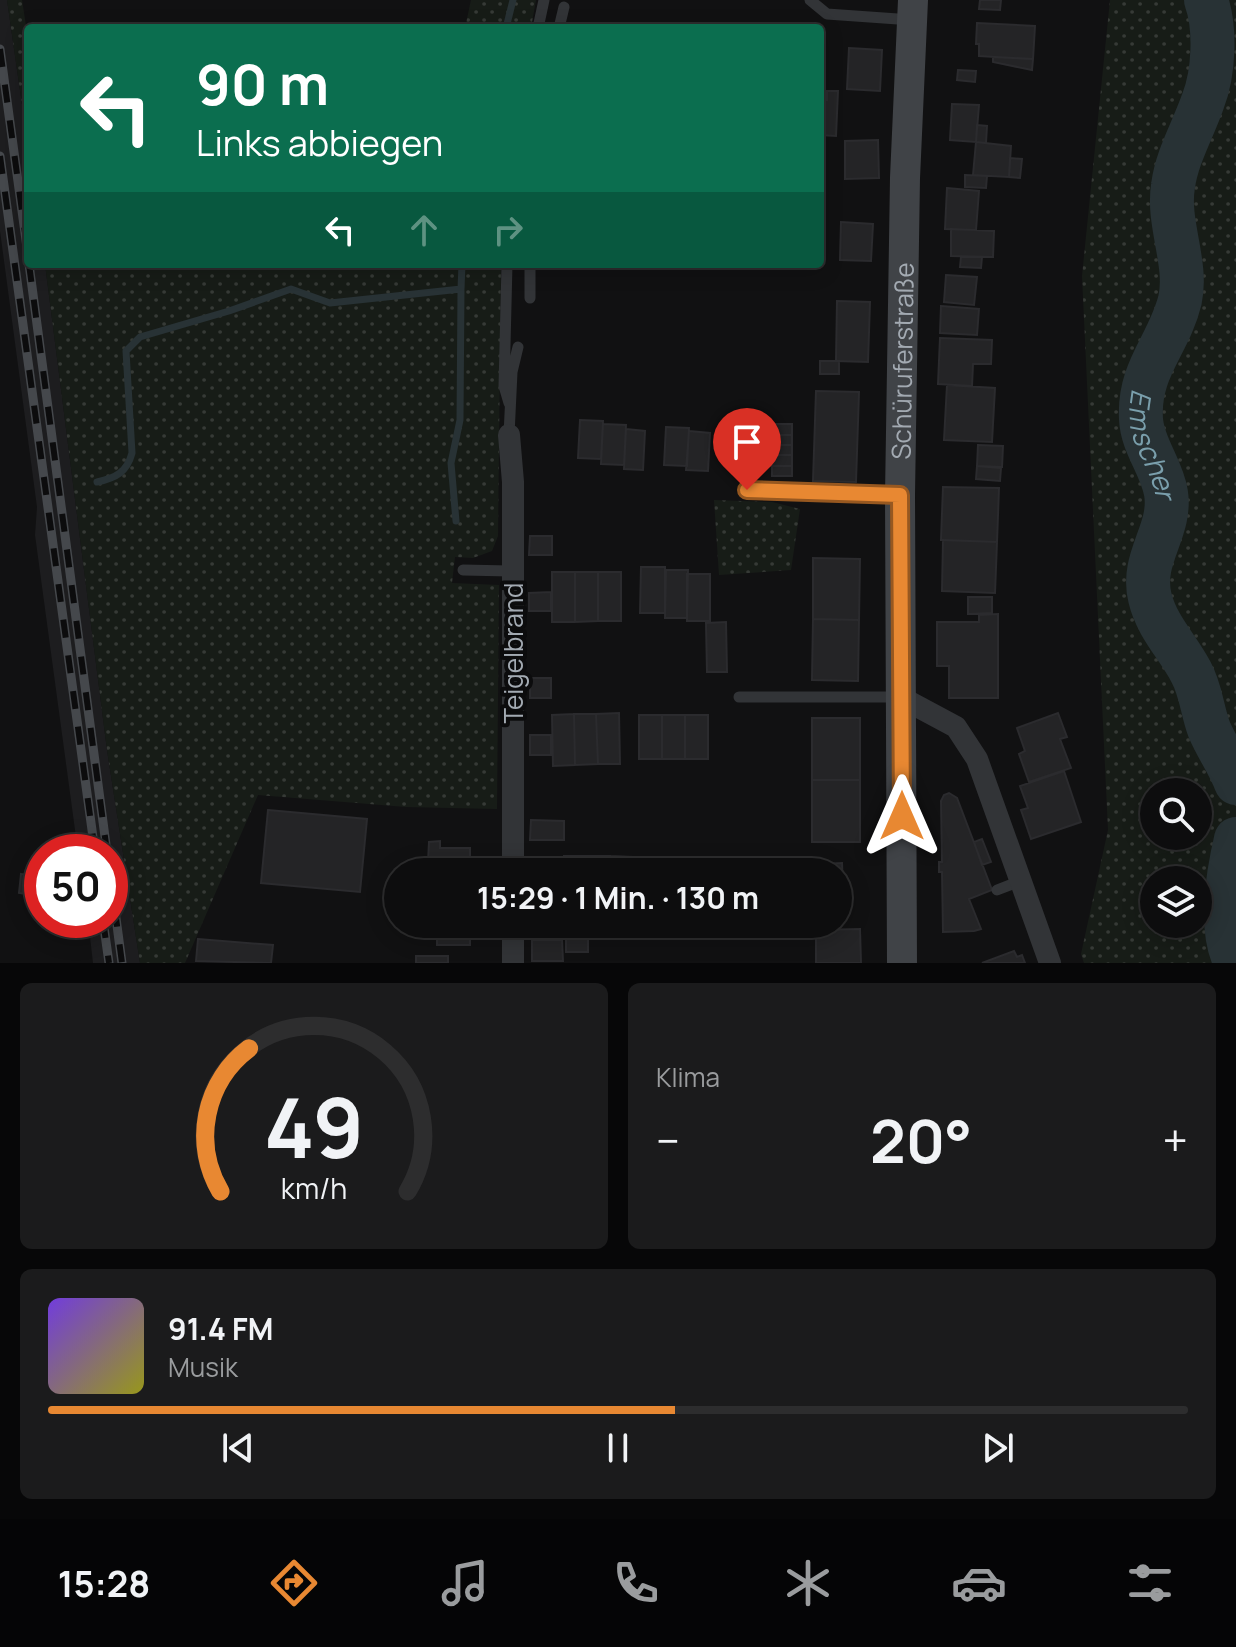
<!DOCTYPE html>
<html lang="de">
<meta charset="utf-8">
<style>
body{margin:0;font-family:Manrope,sans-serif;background:#1b1b1c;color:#f1f3f6;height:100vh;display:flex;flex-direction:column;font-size:30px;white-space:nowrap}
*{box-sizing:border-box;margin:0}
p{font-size:26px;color:#9a9c9e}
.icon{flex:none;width:44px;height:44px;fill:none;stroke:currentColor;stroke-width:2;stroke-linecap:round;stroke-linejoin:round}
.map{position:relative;height:963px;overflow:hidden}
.sheet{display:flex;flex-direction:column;gap:20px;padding:20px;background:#070708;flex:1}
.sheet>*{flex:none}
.banner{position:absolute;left:24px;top:24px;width:800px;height:244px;border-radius:8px;box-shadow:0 4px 20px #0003,0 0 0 2px #2d2d2e;background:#0b6e4f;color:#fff;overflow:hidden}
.buttons{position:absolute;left:1140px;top:778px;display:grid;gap:16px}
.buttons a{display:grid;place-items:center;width:72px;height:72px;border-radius:50%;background:#0d0d0e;box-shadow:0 4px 20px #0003,0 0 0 2px #2d2d2e;font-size:40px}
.speed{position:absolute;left:24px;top:834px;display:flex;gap:16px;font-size:40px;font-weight:700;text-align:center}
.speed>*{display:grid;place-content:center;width:104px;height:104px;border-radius:50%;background:#0d0d0e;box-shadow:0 4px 20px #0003,0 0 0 2px #2d2d2e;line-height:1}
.speed .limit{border:12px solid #d22;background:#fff;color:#111}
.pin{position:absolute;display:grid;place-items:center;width:68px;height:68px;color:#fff;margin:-82px -34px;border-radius:50% 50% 50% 0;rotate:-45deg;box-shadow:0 0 8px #0007}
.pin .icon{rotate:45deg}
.me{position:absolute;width:88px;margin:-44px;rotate:0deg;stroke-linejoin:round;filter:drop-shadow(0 0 6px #0008)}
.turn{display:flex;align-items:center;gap:28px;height:168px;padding:0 40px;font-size:36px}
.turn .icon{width:104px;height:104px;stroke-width:2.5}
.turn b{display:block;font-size:56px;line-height:68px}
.lanes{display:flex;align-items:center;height:76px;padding:0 40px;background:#0003;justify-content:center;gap:40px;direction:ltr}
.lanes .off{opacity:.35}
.big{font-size:60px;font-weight:700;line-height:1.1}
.sheet .tile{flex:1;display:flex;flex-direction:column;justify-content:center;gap:12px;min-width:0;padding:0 28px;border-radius:12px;background:#1b1b1c}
.sheet .dial{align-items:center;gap:0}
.dial svg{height:208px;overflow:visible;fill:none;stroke:#2d2d2e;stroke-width:7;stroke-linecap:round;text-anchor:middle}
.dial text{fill:#f1f3f6;stroke:none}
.song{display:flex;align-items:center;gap:24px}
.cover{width:96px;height:96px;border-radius:12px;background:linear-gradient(135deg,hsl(260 70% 55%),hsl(60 70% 35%))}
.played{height:8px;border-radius:4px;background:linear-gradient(90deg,#e88832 55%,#2d2d2e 55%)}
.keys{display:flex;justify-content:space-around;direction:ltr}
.heat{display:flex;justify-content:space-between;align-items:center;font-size:44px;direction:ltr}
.sheet .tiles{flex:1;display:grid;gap:20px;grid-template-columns:1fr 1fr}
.tile:last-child{grid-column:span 2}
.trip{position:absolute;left:384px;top:858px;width:468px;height:80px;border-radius:40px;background:#0d0d0e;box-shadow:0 4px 20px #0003,0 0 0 2px #2d2d2e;font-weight:700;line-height:80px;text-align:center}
.tab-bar{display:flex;height:128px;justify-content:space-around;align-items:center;background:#050506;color:#9a9c9e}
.tab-bar .icon{width:56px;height:56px}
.tab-bar .on{color:#e88832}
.tab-bar b{font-size:36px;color:#f1f3f6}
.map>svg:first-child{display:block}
.built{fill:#1d1d1f}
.green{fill:url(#green-dots);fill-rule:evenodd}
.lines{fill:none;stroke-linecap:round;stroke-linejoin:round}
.stream{stroke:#283235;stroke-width:7}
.river{stroke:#283235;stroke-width:44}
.building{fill:#242426;stroke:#2b2b2e;stroke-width:2}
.lane{stroke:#323437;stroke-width:11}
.street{stroke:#323437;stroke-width:22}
.secondary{stroke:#404347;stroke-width:30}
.rail-casing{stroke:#45484c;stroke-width:9}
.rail{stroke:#0c0c0d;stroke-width:6;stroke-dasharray:18;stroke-linecap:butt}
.route-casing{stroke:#975820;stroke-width:20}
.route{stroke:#e88832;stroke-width:14}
.labels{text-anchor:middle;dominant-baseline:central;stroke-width:8;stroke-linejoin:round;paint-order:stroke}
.street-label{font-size:26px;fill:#a3aab2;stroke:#0c0c0d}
.water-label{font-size:28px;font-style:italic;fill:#7a9fac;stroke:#0c0c0d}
</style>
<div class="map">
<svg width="1236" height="963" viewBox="0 0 1236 963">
<defs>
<pattern id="green-dots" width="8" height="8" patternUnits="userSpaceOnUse" patternTransform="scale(2)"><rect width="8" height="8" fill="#171c17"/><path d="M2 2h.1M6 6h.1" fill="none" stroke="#363a36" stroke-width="1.8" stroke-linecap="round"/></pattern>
</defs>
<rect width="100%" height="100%" fill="#111112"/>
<path class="built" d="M 0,0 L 7,0 L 28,146 L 28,264 L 45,264 L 107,750 L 140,963 L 93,963 L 88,920 L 110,920 L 110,852 L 78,852 L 35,535 L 37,507 L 0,231 Z"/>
<path class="green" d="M 7,0 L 22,0 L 28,39 L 28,146 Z
M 471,0 L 536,0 L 531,28 L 465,28 Z
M 1110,0 L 1236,0 L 1236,963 L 1084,963 L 1081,954 L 1108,830 L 1082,276 ZM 1154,792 L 1198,792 L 1198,836 L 1154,836 ZM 1154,880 L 1198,880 L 1198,924 L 1154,924 Z
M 45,264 L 501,264 L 498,536 L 492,551 L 473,558 L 455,557 L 452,583 L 499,585 L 497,809 L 406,807 L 258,795 L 185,963 L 140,963 L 107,750 Z
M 714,500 L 772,502 L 800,509 L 791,570 L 719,575 Z"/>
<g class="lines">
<path class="stream" d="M 506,28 L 513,0
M 97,482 C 116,478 127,472 132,453 L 126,351 L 140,337 L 229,311 L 291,289 L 330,303 L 461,289 L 462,264
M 456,521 L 451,463 L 460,420 L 461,289"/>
<g class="river">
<path id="s1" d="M 1206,0 C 1216,28 1214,73 1203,101 C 1193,130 1177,156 1173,186 C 1167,224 1188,263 1180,300 C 1169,345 1138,369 1141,419 C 1142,445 1162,467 1166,493 C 1172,531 1140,558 1150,598 C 1157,627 1178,647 1191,672 C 1201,690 1202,710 1209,729 C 1217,748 1229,764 1236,783"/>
<path d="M 1236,839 C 1228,874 1218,930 1236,963"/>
</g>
</g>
<path class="building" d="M 980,0 L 1001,0 L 1000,10 L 979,9 Z
M 977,23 L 1035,26 L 1033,59 L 979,56 L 979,44 L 976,44 Z
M 849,48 L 882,50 L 880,91 L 847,89 Z
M 993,57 L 1033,59 L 1032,70 L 993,62 Z
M 958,70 L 976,71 L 975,82 L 957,80 Z
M 827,91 L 838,91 L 836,136 L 820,135 L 820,99 L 827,100 Z
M 952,104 L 979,105 L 976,142 L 950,140 Z
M 977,125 L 987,126 L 986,143 L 976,142 Z
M 878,140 L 879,178 L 845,179 L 845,141 Z
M 976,142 L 1011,146 L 1009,177 L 973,175 Z
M 1010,158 L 1022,159 L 1020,178 L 1009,177 Z
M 965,175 L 987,176 L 986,188 L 965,187 Z
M 947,188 L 979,191 L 976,230 L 945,229 Z
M 841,222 L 873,224 L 871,261 L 840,260 Z
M 951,229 L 994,231 L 993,257 L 951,256 Z
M 961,257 L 982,257 L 981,268 L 960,267 Z
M 946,275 L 977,277 L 974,305 L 944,302 Z
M 837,301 L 870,302 L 868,362 L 836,361 Z
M 941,306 L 979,309 L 977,335 L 940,333 Z
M 940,338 L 992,340 L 991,364 L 973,364 L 972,386 L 938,384 Z
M 820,361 L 839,361 L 839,374 L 820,374 Z
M 947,385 L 995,388 L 992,442 L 944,440 Z
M 816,391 L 859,392 L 856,482 L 813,481 Z
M 580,420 L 603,421 L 601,459 L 578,458 Z
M 603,424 L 626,425 L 624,465 L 601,464 Z
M 772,424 L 792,424 L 792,435 L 772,435 Z
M 666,427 L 689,428 L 687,466 L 664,465 Z
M 626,429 L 645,431 L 643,470 L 624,469 Z
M 689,431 L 710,433 L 708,471 L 686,470 Z
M 772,435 L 792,435 L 792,445 L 772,445 Z
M 772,445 L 792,445 L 792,455 L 772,455 Z
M 978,445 L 1003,446 L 1002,467 L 977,466 Z
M 772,455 L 792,455 L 792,466 L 772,466 Z
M 772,466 L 792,466 L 792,476 L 772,476 Z
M 977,466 L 1001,468 L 1000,481 L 976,479 Z
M 943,487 L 999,488 L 997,542 L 941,540 Z
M 530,536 L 552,536 L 552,555 L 529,555 Z
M 943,540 L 997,542 L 995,593 L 942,591 Z
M 813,558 L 860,559 L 859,620 L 813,619 Z
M 641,567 L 665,567 L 665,613 L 640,613 Z
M 666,570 L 688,570 L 687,618 L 665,618 Z
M 552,572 L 575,572 L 575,622 L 552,622 Z
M 575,572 L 598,572 L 598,621 L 575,622 Z
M 598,572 L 621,572 L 621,621 L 598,621 Z
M 687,574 L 710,574 L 710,621 L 687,621 Z
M 551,592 L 551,611 L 529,611 L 529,593 Z
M 968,597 L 992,597 L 992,613 L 968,614 Z
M 998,614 L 998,698 L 949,698 L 949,666 L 937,666 L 937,622 L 979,622 L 979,615 Z
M 813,619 L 859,620 L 858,681 L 812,680 Z
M 726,622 L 727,672 L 707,672 L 706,623 Z
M 530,678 L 551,678 L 551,698 L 530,698 Z
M 619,713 L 620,764 L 598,764 L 596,714 Z
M 1058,713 L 1067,737 L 1060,739 L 1071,768 L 1029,782 L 1019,754 L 1025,751 L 1017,728 Z
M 574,714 L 575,765 L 553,766 L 552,715 Z
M 574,714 L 596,714 L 598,764 L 575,765 Z
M 639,715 L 662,715 L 662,759 L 639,759 Z
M 662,715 L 685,715 L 685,759 L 662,759 Z
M 685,715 L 708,715 L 708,759 L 685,759 Z
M 812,718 L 860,718 L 860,780 L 812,780 Z
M 530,735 L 551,735 L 551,755 L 530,755 Z
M 1064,771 L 1081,822 L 1031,839 L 1021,810 L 1028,808 L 1020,786 Z
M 812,780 L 860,780 L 860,842 L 812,842 Z
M 949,793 L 957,798 L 992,890 L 969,899 L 981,929 L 974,931 L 943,932 L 942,872 L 939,872 L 939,862 L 942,862 L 941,801 L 944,795 Z
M 268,810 L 367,819 L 360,892 L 261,883 Z
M 531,820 L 564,821 L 564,840 L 530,840 Z
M 982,839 L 991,862 L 982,865 L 974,842 Z
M 440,841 L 440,848 L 470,848 L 470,872 L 435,872 L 435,862 L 428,862 L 429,842 Z
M 564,856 L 587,856 L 587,872 L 564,872 Z
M 587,856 L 610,856 L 610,872 L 587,872 Z
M 610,856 L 633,857 L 633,872 L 610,872 Z
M 653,862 L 676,862 L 676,872 L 653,872 Z
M 676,862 L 699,862 L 699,872 L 676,872 Z
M 842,863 L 844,911 L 838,911 L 838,872 L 779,872 L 779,866 Z
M 21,874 L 36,876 L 34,895 L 19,893 Z
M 437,924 L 470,924 L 470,945 L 437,945 Z
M 566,929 L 588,929 L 588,952 L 566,952 Z
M 860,929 L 861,963 L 816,963 L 816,930 Z
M 198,939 L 273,945 L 271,963 L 196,961 Z
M 532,940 L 562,940 L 563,961 L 532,961 Z
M 1014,951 L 1017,957 L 1022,955 L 1025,963 L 982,963 Z
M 416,956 L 448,956 L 448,963 L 416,963 Z"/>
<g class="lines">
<path class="lane" d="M 810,0 L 827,14 L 912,20
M 538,28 L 544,0
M 559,28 L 564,7
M 507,264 L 504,386 L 509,403
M 530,298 L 530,264
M 509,435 L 512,372 L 518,347
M 747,490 L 899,495
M 463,570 L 513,571
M 739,697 L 898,697
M 997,890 L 1020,881"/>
<path class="street" d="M 509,435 L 513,482 L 513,872
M 900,697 L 956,727 L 977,759 L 1050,963
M 513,924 L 513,963"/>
<path class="secondary" id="s2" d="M 902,963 L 900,495 L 905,178 L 913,0"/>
<defs>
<path id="rail" d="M 0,49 L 28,255
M 0,156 L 95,852
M 29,264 L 107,852
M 110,873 L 122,963
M 103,920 L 109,963"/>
</defs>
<use href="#rail" class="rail-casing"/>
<use href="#rail" class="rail"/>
</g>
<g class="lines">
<defs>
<path id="route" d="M 747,490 L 900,495 L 902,816"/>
</defs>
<use href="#route" class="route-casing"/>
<use href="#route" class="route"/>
</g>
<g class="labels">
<g class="street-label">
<text stroke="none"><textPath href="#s2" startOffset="602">Schüruferstraße</textPath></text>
<text transform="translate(513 653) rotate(-90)">Teigelbrand</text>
</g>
<g class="water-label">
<text stroke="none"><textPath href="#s1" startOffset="462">Emscher</textPath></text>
</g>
</g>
</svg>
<div class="buttons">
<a><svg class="icon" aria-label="search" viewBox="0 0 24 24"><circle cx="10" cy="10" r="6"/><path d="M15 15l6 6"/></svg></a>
<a><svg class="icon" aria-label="layers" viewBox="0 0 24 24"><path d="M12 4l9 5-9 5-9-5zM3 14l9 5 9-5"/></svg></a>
</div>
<div class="speed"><div class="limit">50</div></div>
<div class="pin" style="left:747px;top:490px;background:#d93025"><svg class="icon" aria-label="arrive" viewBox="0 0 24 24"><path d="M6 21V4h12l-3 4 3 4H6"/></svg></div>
<svg class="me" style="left:902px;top:816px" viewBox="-20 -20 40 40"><path d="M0-17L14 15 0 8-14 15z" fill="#e88832" stroke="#fff" stroke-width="4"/></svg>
<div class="trip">15:29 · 1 Min. · 130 m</div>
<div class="banner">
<div class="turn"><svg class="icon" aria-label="left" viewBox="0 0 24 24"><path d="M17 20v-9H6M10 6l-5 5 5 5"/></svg><div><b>90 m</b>Links abbiegen</div></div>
<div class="lanes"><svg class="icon" aria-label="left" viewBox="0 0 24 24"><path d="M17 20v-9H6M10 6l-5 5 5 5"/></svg><svg class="icon off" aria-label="ahead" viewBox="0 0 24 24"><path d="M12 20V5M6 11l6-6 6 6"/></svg><svg class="icon off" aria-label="right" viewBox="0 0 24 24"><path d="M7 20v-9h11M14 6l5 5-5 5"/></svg></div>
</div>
</div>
<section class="sheet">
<div class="tiles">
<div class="tile dial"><svg viewBox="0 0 100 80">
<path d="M14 69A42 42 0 1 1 86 69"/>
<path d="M14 69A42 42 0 0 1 25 14" stroke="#e88832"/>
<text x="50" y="56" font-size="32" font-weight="700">49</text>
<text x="50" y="72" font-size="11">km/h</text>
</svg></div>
<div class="tile"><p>Klima</p>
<div class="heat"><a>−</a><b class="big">20°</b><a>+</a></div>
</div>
<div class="tile">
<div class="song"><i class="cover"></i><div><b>91.4 FM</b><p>Musik</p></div></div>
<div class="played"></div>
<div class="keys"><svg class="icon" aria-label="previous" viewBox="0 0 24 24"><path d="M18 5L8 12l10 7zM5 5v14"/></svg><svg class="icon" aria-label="pause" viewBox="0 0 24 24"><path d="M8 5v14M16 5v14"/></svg><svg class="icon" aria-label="next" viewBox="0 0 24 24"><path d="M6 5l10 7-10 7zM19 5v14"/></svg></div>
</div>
</div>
</section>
<nav class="tab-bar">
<b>15:28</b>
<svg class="icon on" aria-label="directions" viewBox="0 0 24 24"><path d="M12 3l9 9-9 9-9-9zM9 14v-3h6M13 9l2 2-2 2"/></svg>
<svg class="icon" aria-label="music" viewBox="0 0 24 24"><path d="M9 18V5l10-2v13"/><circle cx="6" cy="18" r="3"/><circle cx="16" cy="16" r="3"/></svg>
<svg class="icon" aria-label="phone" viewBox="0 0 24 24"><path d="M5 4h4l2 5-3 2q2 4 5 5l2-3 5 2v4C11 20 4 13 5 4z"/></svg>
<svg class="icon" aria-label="climate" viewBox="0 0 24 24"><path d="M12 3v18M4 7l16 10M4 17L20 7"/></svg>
<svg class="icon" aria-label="car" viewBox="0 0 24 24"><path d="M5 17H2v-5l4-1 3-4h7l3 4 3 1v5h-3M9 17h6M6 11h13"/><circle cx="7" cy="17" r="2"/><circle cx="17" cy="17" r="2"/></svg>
<svg class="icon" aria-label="filters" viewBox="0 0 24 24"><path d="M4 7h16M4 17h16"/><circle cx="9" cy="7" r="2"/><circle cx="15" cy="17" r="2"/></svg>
</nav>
